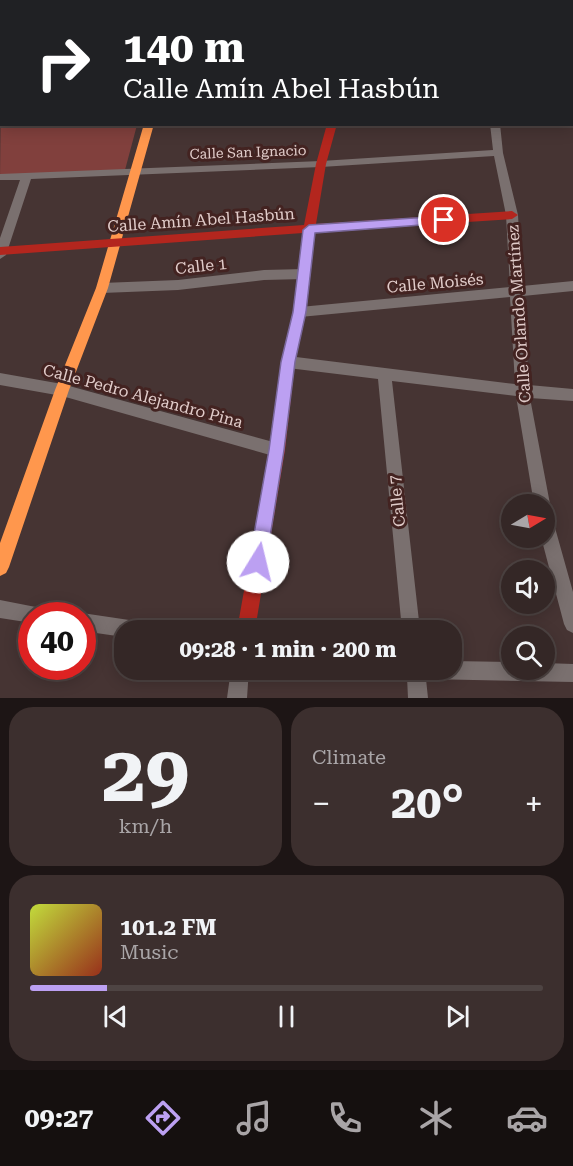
<!DOCTYPE html>
<meta charset="utf-8">
<style>
body{margin:0;font-family:"Roboto Serif",serif;background:#3c2f2e;color:#f1f3f6;height:100vh;display:flex;flex-direction:column;font-size:22px;white-space:nowrap}
*{box-sizing:border-box;margin:0}
p{font-size:20px;color:#a9a5a7}
.icon{flex:none;width:33px;height:33px;fill:none;stroke:currentColor;stroke-width:2;stroke-linecap:round;stroke-linejoin:round}
.map{position:relative;height:698px;overflow:hidden}
.drawer{display:flex;flex-direction:column;gap:9px;padding:9px;background:#1d1515;flex:1}
.drawer>*{flex:none}
.guide{position:absolute;left:0px;top:0px;width:573px;height:126px;box-shadow:0 3px 15px #0003,0 0 0 2px #4e4443;background:#202124;color:#fff;overflow:hidden}
.needle{width:39px;rotate:80deg}
.controls{position:absolute;left:501px;top:494px;display:grid;gap:12px}
.controls a{display:grid;place-items:center;width:54px;height:54px;border-radius:50%;background:#342726;box-shadow:0 3px 15px #0003,0 0 0 2px #4e4443;font-size:30px}
.speed{position:absolute;left:18px;top:602px;display:flex;gap:12px;font-size:30px;font-weight:700;text-align:center}
.speed>*{display:grid;place-content:center;width:78px;height:78px;border-radius:50%;background:#342726;box-shadow:0 3px 15px #0003,0 0 0 2px #4e4443;line-height:1}
.speed .limit{border:9px solid #d22;background:#fff;color:#111}
.pin{position:absolute;display:grid;place-items:center;width:51px;height:51px;color:#fff;margin:-26px;border:3px solid #fff;border-radius:50%;box-shadow:0 2px 6px #0007}
.me{position:absolute;width:66px;margin:-33px;rotate:9deg;stroke-linejoin:round;filter:drop-shadow(0 0 4px #0008)}
.turn{display:flex;align-items:center;gap:21px;height:126px;padding:0 24px;font-size:27px}
.turn .icon{width:78px;height:78px;stroke-width:2.5}
.turn b{display:block;font-size:42px;line-height:51px}
.big{font-size:45px;font-weight:700;line-height:1.1}
.drawer .widget{flex:1;display:flex;flex-direction:column;justify-content:center;gap:9px;min-width:0;padding:0 21px;border-radius:24px;background:#3c2f2e}
.drawer .dial{align-items:center;gap:0}
.dial b{font-size:78px;line-height:1}
.song{display:flex;align-items:center;gap:18px}
.cover{width:72px;height:72px;border-radius:9px;background:linear-gradient(135deg,hsl(70 70% 55%),hsl(10 70% 35%))}
.played{height:6px;border-radius:3px;background:linear-gradient(90deg,#bca0f2 15%,#4e4443 15%)}
.keys{display:flex;justify-content:space-around;direction:ltr}
.heat{display:flex;justify-content:space-between;align-items:center;font-size:33px;direction:ltr}
.drawer .tiles{flex:1;display:grid;gap:9px;grid-template-columns:1fr 1fr}
.widget:last-child{grid-column:span 2}
.trip{position:absolute;left:114px;top:620px;width:348px;height:60px;border-radius:24px;background:#342726;box-shadow:0 3px 15px #0003,0 0 0 2px #4e4443;font-weight:700;line-height:60px;text-align:center}
.menu{display:flex;height:96px;justify-content:space-around;align-items:center;background:#15100f;color:#a9a5a7}
.menu .icon{width:42px;height:42px}
.menu .active{color:#bca0f2}
.menu b{font-size:27px;color:#f1f3f6}
.map>svg:first-child{display:block}
.green{fill:#81403d}
.lines{fill:none;stroke-linecap:round;stroke-linejoin:round}
.street{fill:#7a706f;fill-rule:evenodd}
.slow{fill:#ff974d;fill-rule:evenodd}
.jam{fill:#b3261e;fill-rule:evenodd}
.route{fill:#bca0f2;stroke:#7a689d;stroke-width:1.5}
.labels{text-anchor:middle;dominant-baseline:central;stroke-width:6;stroke-linejoin:round;paint-order:stroke}
.far-street-label{font-size:14px;fill:#e1ccca;stroke:#432321}
.street-label{font-size:16px;fill:#e1ccca;stroke:#432321}
</style>
<div class="map">
<svg width="573" height="698" viewBox="0 0 573 698">
<rect width="100%" height="100%" fill="#463433"/>
<path class="green" d="M 1,89 L 2,124 L 137,125 L 125,170 L 0,178 Z"/>
<g class="lines">
<path class="street" d="M 4,0 L 12,0 L 3,2 Z
M 255,0 L 263,0 L 254,2 Z
M 556,0 L 565,0 L 567,2 L 557,2 Z
M 572,5 L 573,5 L 573,10 L 572,10 Z
M 0,58 L 2,58 L 2,64 L 0,64 Z
M 490,124 L 500,124 L 503,153 L 518,215 L 522,286 L 573,281 L 573,291 L 523,296 L 529,385 L 573,389 L 573,401 L 530,398 L 550,504 L 547,510 L 550,511 L 552,517 L 573,592 L 573,633 L 567,630 L 564,624 L 541,537 L 544,537 L 544,504 L 534,504 L 516,396 L 392,381 L 420,630 L 402,630 L 378,379 L 288,368 L 283,366 L 281,362 L 283,358 L 288,356 L 515,384 L 510,297 L 300,317 L 294,312 L 300,307 L 510,287 L 506,215 L 494,156 L 321,167 L 31,179 L 6,255 L 0,259 L 0,238 L 20,180 L 0,180 L 0,174 L 321,161 L 493,150 Z
M 304,269 L 310,274 L 304,279 L 264,280 L 178,290 L 102,293 L 96,288 L 102,283 L 178,280 L 264,270 Z
M 0,373 L 62,384 L 277,443 L 282,445 L 285,450 L 282,455 L 277,457 L 62,396 L 0,385 Z
M 0,600 L 46,609 L 49,615 L 32,615 L 32,623 L 0,618 Z
M 82,613 L 136,621 L 142,624 L 145,630 L 124,630 L 124,637 L 82,631 L 82,615 L 77,615 Z
M 452,661 L 512,662 L 512,669 L 544,669 L 544,663 L 573,664 L 573,682 L 426,679 L 428,698 L 408,698 L 407,677 L 402,669 L 452,669 Z
M 231,669 L 249,669 L 247,698 L 227,698 Z"/>
<path class="slow" d="M 573,44 L 573,50 L 572,50 L 572,45 Z
M 144,124 L 154,124 L 108,288 L 69,390 L 9,567 L 6,573 L 0,576 L 0,543 L 55,390 L 96,288 Z"/>
<path class="jam" d="M 157,0 L 177,0 L 180,2 L 158,2 Z
M 327,124 L 337,124 L 326,164 L 316,224 L 512,211 L 518,215 L 512,219 L 314,232 L 306,312 L 295,362 L 285,450 L 255,630 L 237,630 L 269,450 L 281,362 L 294,312 L 303,233 L 0,255 L 0,247 L 304,225 L 316,164 Z"/>
</g>
<path class="route" d="M 444,216 L 450,220 L 448,223 L 315,233 L 306,312 L 295,362 L 284,450 L 266,562 L 264,568 L 258,571 L 252,568 L 249,562 L 269,450 L 281,362 L 293,312 L 303,230 L 309,225 Z"/>
<g class="labels">
<g class="far-street-label">
<text transform="translate(248 152) rotate(-2)">Calle San Ignacio</text>
</g>
<g class="street-label">
<text transform="translate(201 220) rotate(-4)">Calle Amín Abel Hasbún</text>
<text transform="translate(201 266) rotate(-6)">Calle 1</text>
<text transform="translate(435 283) rotate(-5)">Calle Moisés</text>
<text transform="translate(519 314) rotate(-94)">Calle Orlando Martínez</text>
<text transform="translate(143 396) rotate(15)">Calle Pedro Alejandro Pina</text>
<text transform="translate(397 501) rotate(-96)">Calle 7</text>
</g>
</g>
</svg>
<div class="controls">
<a><svg class="needle" viewBox="-14 -14 28 28"><path d="M0-13l5 13h-10z" fill="#e53935"/><path d="M0 13l5-13h-10z" fill="#a9a5a7"/></svg></a>
<a><svg class="icon" aria-label="sound" viewBox="0 0 24 24"><path d="M4 9h4l5-4v14l-5-4H4zM17 9q2 3 0 6"/></svg></a>
<a><svg class="icon" aria-label="search" viewBox="0 0 24 24"><circle cx="10" cy="10" r="6"/><path d="M15 15l6 6"/></svg></a>
</div>
<div class="speed"><div class="limit">40</div></div>
<div class="pin" style="left:444px;top:220px;background:#d93025"><svg class="icon" aria-label="arrive" viewBox="0 0 24 24"><path d="M6 21V4h12l-3 4 3 4H6"/></svg></div>
<svg class="me" style="left:258px;top:562px" viewBox="-20 -20 40 40"><circle r="19" fill="#fff"/><path d="M0-13L10 11 0 6-10 11z" fill="#bca0f2"/></svg>
<div class="trip">09:28 · 1 min · 200 m</div>
<div class="guide">
<div class="turn"><svg class="icon" aria-label="right" viewBox="0 0 24 24"><path d="M7 20v-9h11M14 6l5 5-5 5"/></svg><div><b>140 m</b>Calle Amín Abel Hasbún</div></div>
</div>
</div>
<section class="drawer">
<div class="tiles">
<div class="widget dial"><b>29</b><p>km/h</p></div>
<div class="widget"><p>Climate</p>
<div class="heat"><a>−</a><b class="big">20°</b><a>+</a></div>
</div>
<div class="widget">
<div class="song"><i class="cover"></i><div><b>101.2 FM</b><p>Music</p></div></div>
<div class="played"></div>
<div class="keys"><svg class="icon" aria-label="previous" viewBox="0 0 24 24"><path d="M18 5L8 12l10 7zM5 5v14"/></svg><svg class="icon" aria-label="pause" viewBox="0 0 24 24"><path d="M8 5v14M16 5v14"/></svg><svg class="icon" aria-label="next" viewBox="0 0 24 24"><path d="M6 5l10 7-10 7zM19 5v14"/></svg></div>
</div>
</div>
</section>
<nav class="menu">
<b>09:27</b>
<svg class="icon active" aria-label="directions" viewBox="0 0 24 24"><path d="M12 3l9 9-9 9-9-9zM9 14v-3h6M13 9l2 2-2 2"/></svg>
<svg class="icon" aria-label="music" viewBox="0 0 24 24"><path d="M9 18V5l10-2v13"/><circle cx="6" cy="18" r="3"/><circle cx="16" cy="16" r="3"/></svg>
<svg class="icon" aria-label="phone" viewBox="0 0 24 24"><path d="M5 4h4l2 5-3 2q2 4 5 5l2-3 5 2v4C11 20 4 13 5 4z"/></svg>
<svg class="icon" aria-label="climate" viewBox="0 0 24 24"><path d="M12 3v18M4 7l16 10M4 17L20 7"/></svg>
<svg class="icon" aria-label="car" viewBox="0 0 24 24"><path d="M5 17H2v-5l4-1 3-4h7l3 4 3 1v5h-3M9 17h6M6 11h13"/><circle cx="7" cy="17" r="2"/><circle cx="17" cy="17" r="2"/></svg>
</nav>
